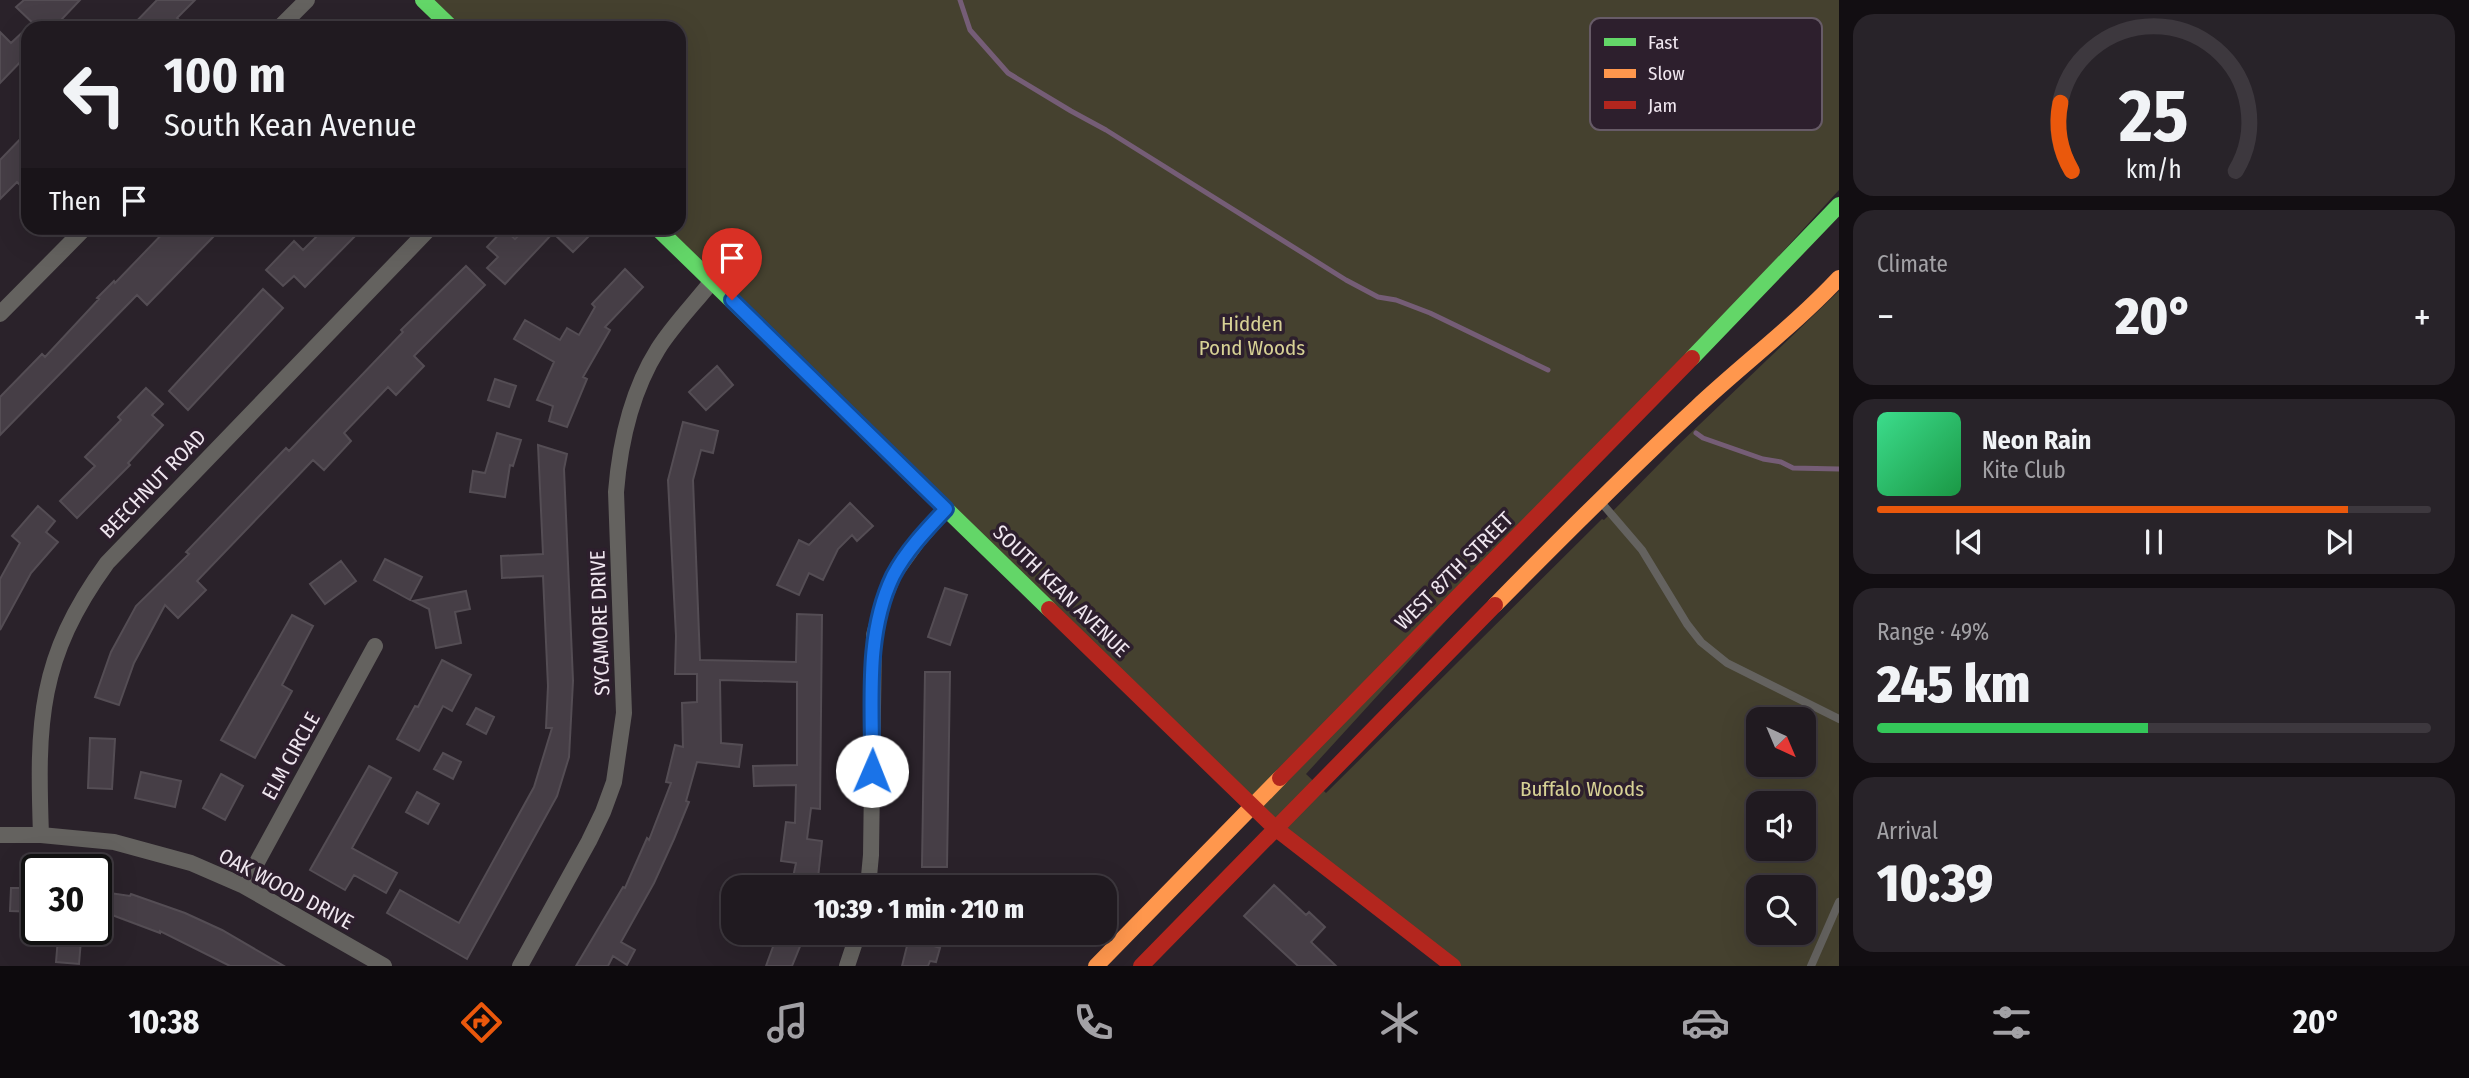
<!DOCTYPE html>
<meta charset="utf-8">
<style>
body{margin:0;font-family:"Fira Sans Condensed",sans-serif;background:#282329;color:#f1f3f6;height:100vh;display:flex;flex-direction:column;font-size:26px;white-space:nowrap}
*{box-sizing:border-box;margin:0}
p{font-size:23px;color:#a2a1a5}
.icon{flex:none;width:38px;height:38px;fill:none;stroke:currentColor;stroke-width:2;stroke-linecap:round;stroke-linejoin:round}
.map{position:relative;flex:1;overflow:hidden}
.drawer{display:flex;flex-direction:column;gap:14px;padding:14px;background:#120e12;width:630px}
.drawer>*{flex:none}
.guide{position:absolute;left:21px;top:21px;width:665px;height:214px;border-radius:21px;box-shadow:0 7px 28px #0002,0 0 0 2px #3d383e;background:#201a20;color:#f1f3f6;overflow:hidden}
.needle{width:46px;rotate:136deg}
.controls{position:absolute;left:1746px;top:707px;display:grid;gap:14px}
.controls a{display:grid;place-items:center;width:70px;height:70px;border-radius:14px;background:#201a20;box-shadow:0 7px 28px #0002,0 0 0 2px #3d383e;font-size:35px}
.speed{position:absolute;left:21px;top:854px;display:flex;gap:14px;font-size:35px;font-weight:700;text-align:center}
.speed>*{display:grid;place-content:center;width:91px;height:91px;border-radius:50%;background:#201a20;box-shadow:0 7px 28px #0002,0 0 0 2px #3d383e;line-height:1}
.speed .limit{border:4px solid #111;border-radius:10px;background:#fff;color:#111}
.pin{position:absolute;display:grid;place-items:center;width:60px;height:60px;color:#fff;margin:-72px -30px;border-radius:50% 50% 50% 0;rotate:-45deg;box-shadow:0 0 7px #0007}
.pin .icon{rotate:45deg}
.me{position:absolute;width:77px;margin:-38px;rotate:1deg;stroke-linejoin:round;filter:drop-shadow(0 0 5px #0008)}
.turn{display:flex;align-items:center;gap:24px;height:147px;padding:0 28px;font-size:32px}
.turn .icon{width:91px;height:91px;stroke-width:2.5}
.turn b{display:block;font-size:49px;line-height:60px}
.then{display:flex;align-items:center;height:66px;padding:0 28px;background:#0003;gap:14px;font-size:26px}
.big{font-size:52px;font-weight:800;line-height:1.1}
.drawer .card{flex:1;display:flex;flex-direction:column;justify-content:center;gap:10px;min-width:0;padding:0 24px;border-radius:21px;background:#282329}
.drawer .dial{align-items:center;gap:0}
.dial svg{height:182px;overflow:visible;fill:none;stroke:#3d383e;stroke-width:7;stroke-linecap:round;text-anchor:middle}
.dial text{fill:#f1f3f6;stroke:none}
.song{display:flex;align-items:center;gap:21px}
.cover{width:84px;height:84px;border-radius:10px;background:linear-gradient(135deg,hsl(150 70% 55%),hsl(140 70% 35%))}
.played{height:7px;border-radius:4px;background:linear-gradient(90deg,#ea580c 85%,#3d383e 85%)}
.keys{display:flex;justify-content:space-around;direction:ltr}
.heat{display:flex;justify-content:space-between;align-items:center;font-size:38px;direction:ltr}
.charge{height:10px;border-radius:5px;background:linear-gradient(90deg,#34c759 49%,#3d383e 0)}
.trip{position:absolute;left:721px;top:875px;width:396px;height:70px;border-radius:21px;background:#201a20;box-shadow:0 7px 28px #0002,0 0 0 2px #3d383e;font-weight:800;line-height:70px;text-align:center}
.dock{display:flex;height:112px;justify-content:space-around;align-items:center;background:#0d0a0d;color:#a2a1a5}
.dock .icon{width:49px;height:49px}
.dock .current{color:#ea580c}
.dock b{font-size:32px;color:#f1f3f6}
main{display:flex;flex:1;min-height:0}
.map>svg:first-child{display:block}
.green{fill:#45412f;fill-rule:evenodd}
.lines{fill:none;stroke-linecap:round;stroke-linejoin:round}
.stream{stroke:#755d76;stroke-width:5}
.building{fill:#463e46;stroke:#544d54;stroke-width:2}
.lane{stroke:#64625f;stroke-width:8}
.street{stroke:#64625f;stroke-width:16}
.fast{stroke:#63d668;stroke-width:16}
.slow{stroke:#ff974d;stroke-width:16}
.jam{stroke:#b3261e;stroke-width:16}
.route-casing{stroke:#114b97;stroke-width:18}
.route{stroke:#1a73e8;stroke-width:12}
.labels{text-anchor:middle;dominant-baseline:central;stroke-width:7;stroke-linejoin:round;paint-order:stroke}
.park-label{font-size:21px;fill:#d7d195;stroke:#2d1f2d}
.street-label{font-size:21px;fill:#efe6ef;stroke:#2d1f2d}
.key{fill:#2d1f2d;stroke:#675b67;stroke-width:2}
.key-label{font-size:19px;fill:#efe6ef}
</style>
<main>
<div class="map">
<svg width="1839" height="966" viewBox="0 0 1839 966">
<rect width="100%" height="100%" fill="#2a222a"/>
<path class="green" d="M 426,0 L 1839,0 L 1839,190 L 1306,774 L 1326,793 L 1602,519 L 1604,520 L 1676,447 L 1839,291 L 1839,966 L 1458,966 L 1268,813 L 659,228 L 679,228 L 679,28 L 454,28 ZM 1759,719 L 1804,719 L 1804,765 L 1759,765 ZM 1759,803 L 1804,803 L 1804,849 L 1759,849 ZM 1759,887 L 1804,887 L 1804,933 L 1759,933 Z"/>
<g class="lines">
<path class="stream" d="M 960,0 L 970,30 L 1008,73 L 1071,111 L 1106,130 L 1346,280 L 1378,297 L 1396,300 L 1430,313 L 1548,370
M 1696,433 L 1703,438 L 1763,459 L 1781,462 L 1793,468 L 1839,469"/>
</g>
<path class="building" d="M 24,0 L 80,0 L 61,20 L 69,28 L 38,28 L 16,7 Z
M 157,0 L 195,0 L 177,18 L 188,28 L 130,28 Z
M 28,27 L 28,54 L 0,83 L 0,32 L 11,43 Z
M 28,131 L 28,193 L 17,182 L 0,199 L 0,160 Z
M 168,228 L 207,228 L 215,235 L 147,305 L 137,295 L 0,435 L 0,397 L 42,354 L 45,357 L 99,299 L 97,298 L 114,281 L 115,283 Z
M 325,228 L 363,228 L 305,287 L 294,276 L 283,286 L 266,270 L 294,241 L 303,250 Z
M 526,228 L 579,228 L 588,237 L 573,252 L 553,233 L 505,284 L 487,268 L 498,257 L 487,247 L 504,229 L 515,239 Z
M 466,266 L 485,285 L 414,356 L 424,366 L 396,395 L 388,387 L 344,433 L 351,441 L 324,470 L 313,460 L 197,581 L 206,590 L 178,618 L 165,605 L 134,663 L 119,705 L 95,697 L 111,652 L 136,606 L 189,554 L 186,552 L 286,448 L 289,451 L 403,332 L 401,330 Z
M 625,269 L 643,287 L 605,327 L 610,330 L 583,377 L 587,379 L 567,427 L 549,421 L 553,406 L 537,400 L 554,362 L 514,339 L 525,320 L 560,340 L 567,328 L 579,335 L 595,307 L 592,304 Z
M 263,289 L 283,308 L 188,410 L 169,391 Z
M 717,366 L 733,385 L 706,410 L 689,392 Z
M 495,379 L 516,386 L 509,407 L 488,400 Z
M 146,388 L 163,404 L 152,415 L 163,425 L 128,463 L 130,465 L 77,518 L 60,501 L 95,466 L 85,457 L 121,420 L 118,417 Z
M 683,422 L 718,431 L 713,453 L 701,450 L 693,480 L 700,660 L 796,662 L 797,614 L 822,615 L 820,809 L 811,808 L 807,839 L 822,841 L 817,887 L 791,887 L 796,863 L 781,861 L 786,822 L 795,823 L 796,785 L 754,786 L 753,766 L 797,765 L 797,682 L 720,680 L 721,743 L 742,745 L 739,767 L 697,762 L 686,801 L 689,802 L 674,839 L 654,883 L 621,942 L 635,950 L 627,965 L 613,956 L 608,966 L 576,966 L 623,887 L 625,888 L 647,838 L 649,840 L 671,783 L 666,782 L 675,745 L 683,747 L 682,703 L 697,702 L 697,674 L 675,674 L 676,636 L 668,480 Z
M 497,433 L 521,440 L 513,466 L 510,465 L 505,497 L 470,492 L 473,471 L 485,473 Z
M 538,445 L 567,454 L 564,469 L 573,681 L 569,757 L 557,796 L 467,959 L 387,913 L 400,890 L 459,923 L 534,787 L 552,728 L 546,728 L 548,686 L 543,576 L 502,578 L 501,556 L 543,554 Z
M 850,503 L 873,526 L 857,541 L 852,535 L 838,549 L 823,580 L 809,573 L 799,595 L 777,585 L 799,540 L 809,545 Z
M 38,506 L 55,521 L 46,532 L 58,542 L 31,573 L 0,630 L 0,579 L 20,543 L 12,536 Z
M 385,559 L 422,577 L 410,600 L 374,580 Z
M 341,561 L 356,581 L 325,604 L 310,584 Z
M 945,588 L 967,595 L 950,645 L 928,637 Z
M 466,591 L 470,609 L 455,612 L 461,643 L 436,648 L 429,609 L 413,601 Z
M 292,615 L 313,626 L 282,685 L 292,691 L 255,758 L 221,740 Z
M 442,660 L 471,675 L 452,711 L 443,706 L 419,751 L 397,739 L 415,706 L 418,707 Z
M 925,672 L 950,672 L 947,867 L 922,867 Z
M 476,708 L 494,717 L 486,734 L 467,724 Z
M 90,738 L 115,739 L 112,789 L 88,788 Z
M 443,753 L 461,762 L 453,779 L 434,769 Z
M 369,766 L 391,778 L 352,848 L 397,873 L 386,893 L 354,875 L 345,890 L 310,870 Z
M 141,772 L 181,781 L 175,807 L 135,798 Z
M 221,774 L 243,786 L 225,820 L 203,808 Z
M 417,792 L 439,804 L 428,824 L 406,812 Z
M 1274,885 L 1306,915 L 1309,912 L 1325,927 L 1311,942 L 1336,966 L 1298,966 L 1244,916 Z
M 11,888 L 37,888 L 37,912 L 10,911 Z
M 96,891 L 130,896 L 131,894 L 185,913 L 222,930 L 284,966 L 230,966 L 160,931 L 160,933 L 96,909 Z
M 778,933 L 785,933 L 803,939 L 792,966 L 766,966 Z
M 910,934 L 935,941 L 934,946 L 940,948 L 936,962 L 930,961 L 928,966 L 902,966 Z
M 58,938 L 81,940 L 79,964 L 56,962 Z"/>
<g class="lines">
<path class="lane" d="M 1600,501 L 1642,550 L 1687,624 L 1701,642 L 1727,663 L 1839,719
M 1811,966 L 1839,902"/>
<path class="street" d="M 279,28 L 307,0
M 0,314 L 85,228
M 0,835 L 41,835 L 114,842 L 191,863 L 244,886 L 384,966
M 41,835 C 37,722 38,658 107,563 L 430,228
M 244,886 L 375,646
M 868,887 L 871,855 L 874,635 L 884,599 L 894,574 L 917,542 L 946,509
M 520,966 L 589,841 L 603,812 L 614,782 L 624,713 L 616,492 C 620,442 631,392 658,349 C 673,325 695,303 712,281
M 847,966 L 858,933"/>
<path class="fast" d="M 423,0 L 452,28
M 657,228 L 1049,609
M 1692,358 L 1839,205"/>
<path class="slow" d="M 1495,605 C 1561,538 1628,471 1697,407 C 1744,363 1795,325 1839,278
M 1096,966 L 1280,778"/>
<path class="jam" d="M 1049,609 L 1275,828 L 1453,966
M 1280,778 L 1692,358
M 1141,966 L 1495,605"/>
</g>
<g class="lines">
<defs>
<path id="route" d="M 732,300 L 946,509 C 927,529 906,551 893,576 C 864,636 873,707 872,771"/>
</defs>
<use href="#route" class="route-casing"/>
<use href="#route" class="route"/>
</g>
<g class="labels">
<g class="park-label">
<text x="1252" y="324">Hidden<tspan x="1252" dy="24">Pond Woods</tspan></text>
<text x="1582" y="789">Buffalo Woods</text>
</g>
<g class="street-label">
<text transform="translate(153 484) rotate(-46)">BEECHNUT ROAD</text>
<text transform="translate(1454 571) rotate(-45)">WEST 87TH STREET</text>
<text transform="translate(1061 591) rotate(44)">SOUTH KEAN AVENUE</text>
<text transform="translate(600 623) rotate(-92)">SYCAMORE DRIVE</text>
<text transform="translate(291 756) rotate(-61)">ELM CIRCLE</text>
<text transform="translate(286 889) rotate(28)">OAK WOOD DRIVE</text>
</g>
</g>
<rect x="1590" y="18" width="232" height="112" rx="10" class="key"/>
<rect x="1604" y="38" width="32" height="8" fill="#63d668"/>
<rect x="1604" y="69" width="32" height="9" fill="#ff974d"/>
<rect x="1604" y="101" width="32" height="8" fill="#b3261e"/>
<g class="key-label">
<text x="1648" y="49">Fast</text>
<text x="1648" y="80">Slow</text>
<text x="1648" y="112">Jam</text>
</g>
</svg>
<div class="controls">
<a><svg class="needle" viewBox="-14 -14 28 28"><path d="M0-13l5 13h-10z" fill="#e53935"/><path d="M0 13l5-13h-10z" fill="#a2a1a5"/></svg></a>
<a><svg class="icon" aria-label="sound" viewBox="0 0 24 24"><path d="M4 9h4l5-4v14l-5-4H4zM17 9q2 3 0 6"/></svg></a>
<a><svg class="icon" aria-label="search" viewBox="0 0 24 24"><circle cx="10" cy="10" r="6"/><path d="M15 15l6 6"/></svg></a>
</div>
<div class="speed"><div class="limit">30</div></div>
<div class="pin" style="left:732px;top:300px;background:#d93025"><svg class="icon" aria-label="arrive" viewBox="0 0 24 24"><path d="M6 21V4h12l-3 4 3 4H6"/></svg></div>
<svg class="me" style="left:872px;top:771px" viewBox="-20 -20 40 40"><circle r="19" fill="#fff"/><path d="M0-13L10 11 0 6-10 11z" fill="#1a73e8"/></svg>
<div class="trip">10:39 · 1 min · 210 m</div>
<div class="guide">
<div class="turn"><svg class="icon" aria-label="left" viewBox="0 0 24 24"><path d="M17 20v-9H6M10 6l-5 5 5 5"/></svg><div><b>100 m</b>South Kean Avenue</div></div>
<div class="then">Then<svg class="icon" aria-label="arrive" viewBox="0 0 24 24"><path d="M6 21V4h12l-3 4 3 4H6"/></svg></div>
</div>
</div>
<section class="drawer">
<div class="card dial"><svg viewBox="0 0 100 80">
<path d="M14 69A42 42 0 1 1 86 69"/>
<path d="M14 69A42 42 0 0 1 9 39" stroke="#ea580c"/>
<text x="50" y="56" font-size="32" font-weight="700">25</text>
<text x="50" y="72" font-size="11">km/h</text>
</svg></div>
<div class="card"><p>Climate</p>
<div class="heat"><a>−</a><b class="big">20°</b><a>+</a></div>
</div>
<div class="card">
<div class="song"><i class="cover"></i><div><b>Neon Rain</b><p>Kite Club</p></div></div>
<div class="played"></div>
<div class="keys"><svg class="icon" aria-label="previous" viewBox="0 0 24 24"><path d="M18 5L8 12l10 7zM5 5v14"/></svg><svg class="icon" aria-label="pause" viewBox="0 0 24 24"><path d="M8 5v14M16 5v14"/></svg><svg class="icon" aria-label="next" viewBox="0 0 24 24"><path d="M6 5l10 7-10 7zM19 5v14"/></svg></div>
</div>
<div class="card"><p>Range · 49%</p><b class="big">245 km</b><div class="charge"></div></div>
<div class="card"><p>Arrival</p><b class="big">10:39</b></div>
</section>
</main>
<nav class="dock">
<b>10:38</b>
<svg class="icon current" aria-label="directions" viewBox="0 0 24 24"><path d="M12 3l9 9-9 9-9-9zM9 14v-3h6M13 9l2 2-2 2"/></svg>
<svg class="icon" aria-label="music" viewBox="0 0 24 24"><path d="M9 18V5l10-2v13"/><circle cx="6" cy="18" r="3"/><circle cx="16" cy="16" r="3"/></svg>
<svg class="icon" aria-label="phone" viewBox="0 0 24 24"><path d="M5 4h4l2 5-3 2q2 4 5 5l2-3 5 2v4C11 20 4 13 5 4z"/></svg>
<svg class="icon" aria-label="climate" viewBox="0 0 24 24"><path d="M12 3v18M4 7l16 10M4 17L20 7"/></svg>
<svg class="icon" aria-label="car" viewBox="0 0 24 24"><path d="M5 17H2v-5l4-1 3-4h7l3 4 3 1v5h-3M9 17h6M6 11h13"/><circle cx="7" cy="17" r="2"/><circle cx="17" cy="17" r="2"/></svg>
<svg class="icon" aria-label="filters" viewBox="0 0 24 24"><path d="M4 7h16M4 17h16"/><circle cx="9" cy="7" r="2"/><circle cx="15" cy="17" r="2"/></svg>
<b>20°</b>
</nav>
